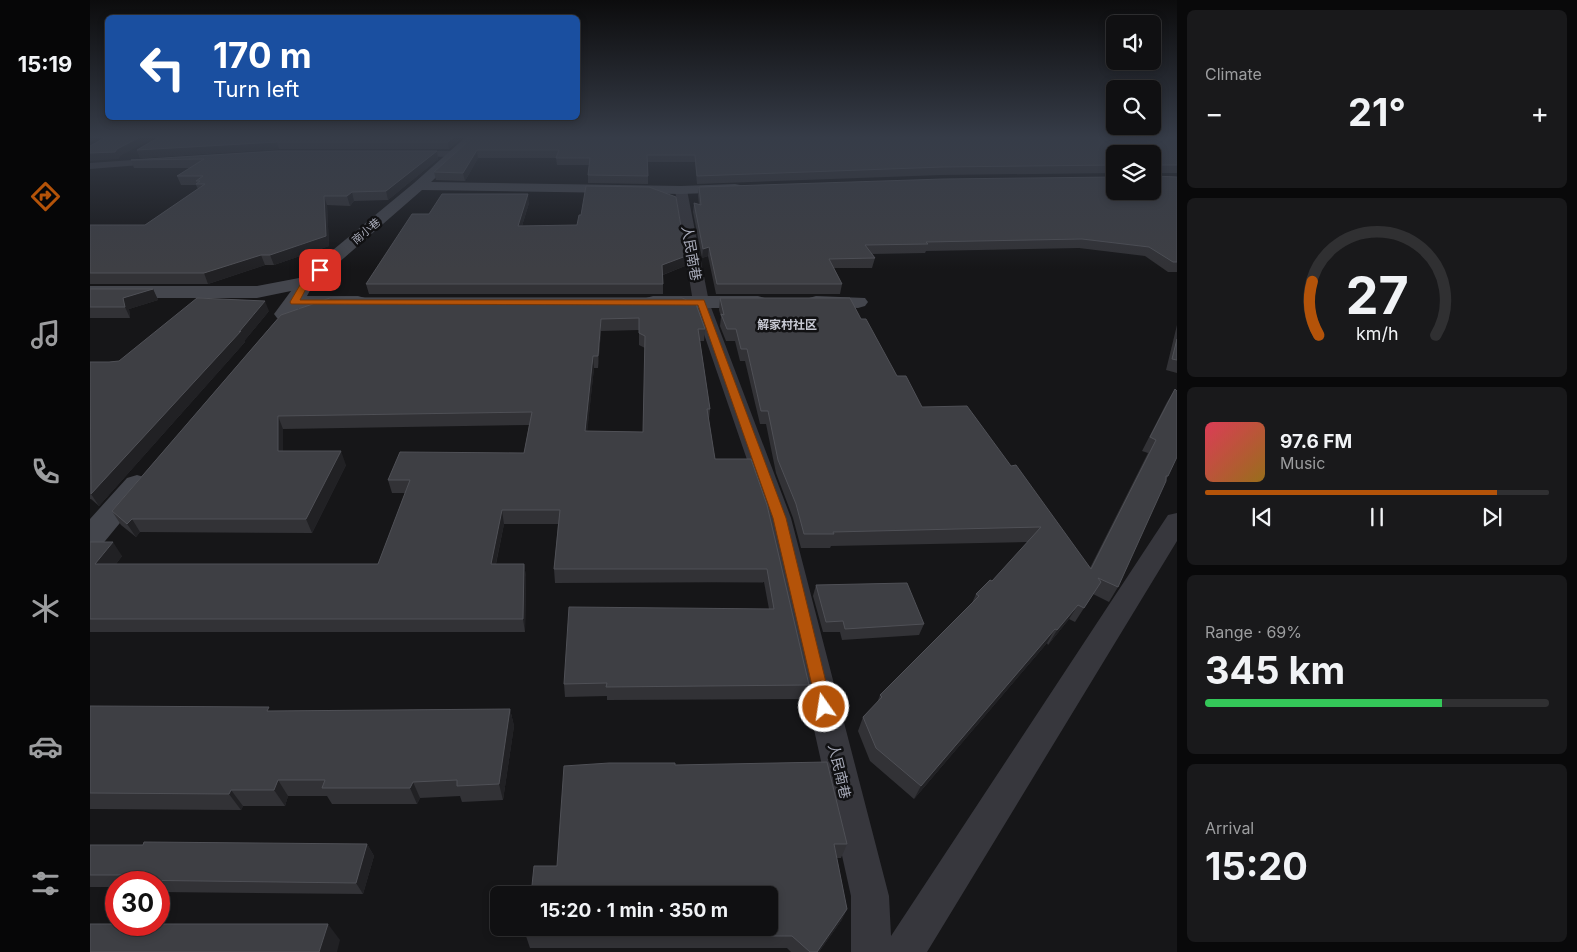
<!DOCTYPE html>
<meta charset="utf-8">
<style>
body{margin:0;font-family:Inter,"Noto Sans SC",sans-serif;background:#19191b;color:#f1f3f6;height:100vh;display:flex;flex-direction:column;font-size:19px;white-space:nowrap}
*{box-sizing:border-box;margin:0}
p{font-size:16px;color:#9c9d9f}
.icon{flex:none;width:28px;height:28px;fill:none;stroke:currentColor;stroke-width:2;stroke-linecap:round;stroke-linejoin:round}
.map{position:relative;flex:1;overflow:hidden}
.side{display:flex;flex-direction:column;gap:10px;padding:10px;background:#09090a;width:400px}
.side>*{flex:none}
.hud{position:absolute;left:15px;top:15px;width:475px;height:105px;border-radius:8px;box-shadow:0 2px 8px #0003,0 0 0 1px #303032;background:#1a4fa0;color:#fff;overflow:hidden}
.controls{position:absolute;left:1016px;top:15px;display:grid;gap:10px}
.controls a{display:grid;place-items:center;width:55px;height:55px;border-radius:8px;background:#101012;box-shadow:0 2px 8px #0003,0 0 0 1px #303032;font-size:25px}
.speed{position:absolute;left:15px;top:871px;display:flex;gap:10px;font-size:25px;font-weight:700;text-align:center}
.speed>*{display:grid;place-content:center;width:65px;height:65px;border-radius:50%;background:#101012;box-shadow:0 2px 8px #0003,0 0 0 1px #303032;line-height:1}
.speed .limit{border:8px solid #d22;background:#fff;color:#111}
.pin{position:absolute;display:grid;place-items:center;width:42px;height:42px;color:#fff;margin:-21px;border-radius:10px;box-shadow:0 2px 8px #0006}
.me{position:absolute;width:55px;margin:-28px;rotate:347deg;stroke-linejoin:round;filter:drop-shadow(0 0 4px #0008)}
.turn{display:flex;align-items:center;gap:18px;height:105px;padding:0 25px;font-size:22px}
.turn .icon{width:65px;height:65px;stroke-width:2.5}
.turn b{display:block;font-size:35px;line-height:42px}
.big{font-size:38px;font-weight:700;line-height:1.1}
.side .widget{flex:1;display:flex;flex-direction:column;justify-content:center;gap:8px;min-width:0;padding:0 18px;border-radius:8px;background:#19191b}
.side .dial{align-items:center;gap:0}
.dial svg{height:130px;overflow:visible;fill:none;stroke:#303032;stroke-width:7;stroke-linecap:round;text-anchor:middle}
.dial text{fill:#f1f3f6;stroke:none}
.song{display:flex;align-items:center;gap:15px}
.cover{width:60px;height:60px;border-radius:8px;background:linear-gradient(135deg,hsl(350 70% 55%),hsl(40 70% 35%))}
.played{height:5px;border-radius:2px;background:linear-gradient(90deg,#b45309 85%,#303032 85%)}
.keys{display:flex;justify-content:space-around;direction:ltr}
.heat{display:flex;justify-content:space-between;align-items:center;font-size:28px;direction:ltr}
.charge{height:8px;border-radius:4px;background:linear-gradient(90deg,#34c759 69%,#303032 0)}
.trip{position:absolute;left:400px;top:886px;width:288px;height:50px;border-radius:8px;background:#101012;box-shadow:0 2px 8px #0003,0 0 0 1px #303032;font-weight:700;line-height:50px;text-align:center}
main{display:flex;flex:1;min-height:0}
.dock{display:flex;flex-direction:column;width:90px;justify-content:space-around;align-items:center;background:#060607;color:#9c9d9f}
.dock .icon{width:35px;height:35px}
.dock .active{color:#b45309}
.dock b{font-size:22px;color:#f1f3f6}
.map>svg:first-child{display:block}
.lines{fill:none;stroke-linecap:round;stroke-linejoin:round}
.street{fill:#37373d;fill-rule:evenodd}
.secondary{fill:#44464d;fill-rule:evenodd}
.wall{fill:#323236;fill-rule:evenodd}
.shaded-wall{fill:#212124}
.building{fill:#3e3f44;stroke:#4f5056;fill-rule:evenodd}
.route{fill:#b45309;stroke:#753606}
.labels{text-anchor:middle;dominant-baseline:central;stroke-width:5;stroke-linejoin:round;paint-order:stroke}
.far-street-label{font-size:11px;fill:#a7aab8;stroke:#111113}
.far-neighbourhood-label{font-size:12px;font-weight:bold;fill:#c8cad4;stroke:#111113}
.street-label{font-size:14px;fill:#a7aab8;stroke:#111113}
</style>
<main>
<nav class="dock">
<b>15:19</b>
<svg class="icon active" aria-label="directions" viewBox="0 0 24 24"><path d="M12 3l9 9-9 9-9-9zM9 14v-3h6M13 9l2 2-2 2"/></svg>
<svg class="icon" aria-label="music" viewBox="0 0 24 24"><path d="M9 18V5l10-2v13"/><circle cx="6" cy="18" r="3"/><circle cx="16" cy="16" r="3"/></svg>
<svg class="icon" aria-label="phone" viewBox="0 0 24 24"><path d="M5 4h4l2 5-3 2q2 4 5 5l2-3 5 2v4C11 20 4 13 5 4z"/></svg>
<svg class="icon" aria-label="climate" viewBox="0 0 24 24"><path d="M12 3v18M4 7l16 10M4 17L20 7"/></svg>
<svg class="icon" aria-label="car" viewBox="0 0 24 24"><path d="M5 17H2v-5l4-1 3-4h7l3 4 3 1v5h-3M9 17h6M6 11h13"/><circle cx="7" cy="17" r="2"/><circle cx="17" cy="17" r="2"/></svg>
<svg class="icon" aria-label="filters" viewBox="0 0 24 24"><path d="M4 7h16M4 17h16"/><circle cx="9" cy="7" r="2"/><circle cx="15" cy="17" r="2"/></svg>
</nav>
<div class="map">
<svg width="1087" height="952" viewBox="0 0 1087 952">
<rect width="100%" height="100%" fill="#161618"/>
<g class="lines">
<path class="street" d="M 318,151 L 364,151 L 369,154 L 364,157 L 314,156 L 313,154 L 314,152 Z
M 71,158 L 75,159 L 76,161 L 75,163 L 0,169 L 0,163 Z
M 591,187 L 597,190 L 619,302 L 701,518 L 799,896 L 801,936 L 1078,515 L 1087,513 L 1087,541 L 837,952 L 761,952 L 761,896 L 677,518 L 603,302 L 585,190 Z"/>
<path class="secondary" d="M 377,136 L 390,136 L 341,182 L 591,186 L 645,184 L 650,185 L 652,188 L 650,191 L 645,192 L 591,194 L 332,190 L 223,285 L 217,296 L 268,296 L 275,298 L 278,302 L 275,306 L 268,308 L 209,308 C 202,317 199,321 187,318 L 184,314 L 201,291 L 167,298 L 0,298 L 0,286 L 167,286 L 209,278 L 324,183 Z
M 563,296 L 668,296 L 675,298 L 678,302 L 675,306 L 668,308 L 563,308 L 556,306 L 553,302 L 556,298 Z
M 726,296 L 775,298 L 778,302 L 775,306 L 768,308 L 719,306 L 716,302 L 719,298 Z
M 47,475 L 57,478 L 61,484 L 57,490 L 11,546 L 0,549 L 0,519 L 37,478 Z"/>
</g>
<path class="wall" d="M 71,136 L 374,136 L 359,149 L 189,149 L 50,158 L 47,150 Z
M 384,136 L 1087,136 L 1087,173 L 1064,173 L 1064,176 L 1087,177 L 1087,272 L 1078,272 L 1055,256 L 989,248 L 836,251 L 835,253 L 782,254 L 785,258 L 782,268 L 744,268 L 752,284 L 750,294 L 626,294 L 618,256 L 612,258 L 603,212 L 604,203 L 609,205 L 608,195 L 609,187 L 1062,191 L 1025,154 L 1025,173 L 851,175 L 607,184 L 605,162 L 558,162 L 558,184 L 498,183 L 498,175 L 499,165 L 467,165 L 466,158 L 388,158 L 375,181 L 346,180 L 344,172 Z
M 347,151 L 348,159 L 298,200 L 264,201 L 260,206 L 237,205 L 239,246 L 184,265 L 175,265 L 118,284 L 0,284 L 0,225 L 55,225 L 108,189 L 106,185 L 91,185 L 87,176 L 100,168 L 44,168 L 41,160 Z
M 439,203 L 432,226 L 596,256 L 595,266 L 573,275 L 573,294 L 279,294 L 276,284 L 339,214 Z
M 0,289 L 63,289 L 68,300 L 39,309 L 40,318 L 0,318 Z
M 592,298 L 615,329 L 614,341 L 610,341 L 620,409 L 619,420 L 625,459 L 661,459 L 719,685 L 715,699 L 517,700 L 517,696 L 475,697 L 474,684 L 679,609 L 674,582 L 465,583 L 464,569 L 468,524 L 414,524 L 406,564 L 434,564 L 436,577 L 435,632 L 0,632 L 0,542 L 32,556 L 26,564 L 288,564 L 315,493 L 302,493 L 298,480 L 434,453 L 439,425 L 193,429 L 193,451 L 256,465 L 222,533 L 50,532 L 46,537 L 31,525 L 22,511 L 191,315 ZM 549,330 L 549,345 L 555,348 L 553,432 L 497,431 L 504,368 L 508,368 L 511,331 Z
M 630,298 L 771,319 L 807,376 L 832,407 L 921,466 L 1000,568 L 1058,453 L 1052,451 L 1077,402 L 1085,389 L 1078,476 L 1028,587 L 1019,602 L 1003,594 L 985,622 L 979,619 L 958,645 L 957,643 L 824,799 L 780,761 L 768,731 L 773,717 L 787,703 L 790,695 L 882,603 L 886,594 L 902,581 L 938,542 L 741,546 L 740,548 L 711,548 L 703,518 L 686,473 L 676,424 L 670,424 L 655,361 L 650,361 L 645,341 L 636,341 L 630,326 L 631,317 L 629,310 Z
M 179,311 L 155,340 L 155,342 L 9,506 L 1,499 L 0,499 L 0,362 L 19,362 L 29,361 Z
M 1087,325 L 1087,373 L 1076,370 Z
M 726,585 L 834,624 L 829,635 L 752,640 L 750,632 L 733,632 L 723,596 Z
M 0,706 L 181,711 L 420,709 L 424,726 L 413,800 L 372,802 L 370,796 L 330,798 L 327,804 L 242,804 L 237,796 L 198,796 L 195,806 L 153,806 L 151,810 L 0,809 Z
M 585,765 L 757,844 L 751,858 L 747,858 L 757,909 L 751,921 L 729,952 L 701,952 L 697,948 L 440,948 L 436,936 L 467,866 Z
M 277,844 L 284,856 L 273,894 L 69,892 L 69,882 L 26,882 L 26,887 L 0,887 L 0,845 L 53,845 Z"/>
<path class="shaded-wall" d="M 0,136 L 13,136 L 0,142 Z
M 52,136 L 68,136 L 30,156 L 29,159 L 0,161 L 0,153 L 27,149 Z
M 365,136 L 374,136 L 359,149 L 358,142 Z
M 187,142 L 189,149 L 50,158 L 47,150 Z
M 387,150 L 388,158 L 375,181 L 373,173 Z
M 347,151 L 348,159 L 298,200 L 296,191 Z
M 262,192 L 264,201 L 260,206 L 257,196 Z
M 438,194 L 439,203 L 429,235 L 428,226 Z
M 234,196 L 237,205 L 239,246 L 184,265 L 180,255 Z
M 619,247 L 618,256 L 612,258 L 613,249 Z
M 171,255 L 175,265 L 118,284 L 114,273 Z
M 596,256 L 595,266 L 572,275 L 572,265 Z
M 63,289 L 68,300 L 39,309 L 40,318 L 35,307 L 33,298 Z
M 175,301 L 179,311 L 155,340 L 155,342 L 9,506 L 1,494 L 149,332 Z
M 511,319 L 511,331 L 508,368 L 508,356 Z
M 503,356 L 504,368 L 496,444 L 495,431 Z
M 188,416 L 193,429 L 193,464 L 188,451 Z
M 251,451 L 256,465 L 222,533 L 216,519 Z
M 412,510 L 414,524 L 403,577 L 401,564 Z
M 42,519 L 50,532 L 46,537 L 37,524 Z
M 23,542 L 32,556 L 15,578 L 5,564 Z
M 434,564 L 436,577 L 435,632 L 433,619 Z
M 988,605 L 979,619 L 958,645 L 967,630 Z
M 965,629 L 957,643 L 824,799 L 831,786 Z
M 420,709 L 424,726 L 413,800 L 409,784 Z
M 188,780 L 198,796 L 195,806 L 184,790 Z
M 323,782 L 330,798 L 327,804 L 320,788 Z
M 141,790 L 153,806 L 151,810 L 139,794 Z
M 277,844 L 284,856 L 273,894 L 266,883 Z
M 757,909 L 751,921 L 729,952 L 727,952 Z
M 238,924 L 250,940 L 247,952 L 229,952 Z"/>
<path class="building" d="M 18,136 L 52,136 L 27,149 L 25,152 L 0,153 L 0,146 Z
M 71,136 L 365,136 L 358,142 L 187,142 L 47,150 Z
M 384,136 L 1087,136 L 1087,165 L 1066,165 L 1064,167 L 1064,176 L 1087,177 L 1087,262 L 1083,262 L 1059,247 L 992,239 L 836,242 L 838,244 L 775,245 L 785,258 L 739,259 L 752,284 L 627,284 L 619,247 L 613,249 L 604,203 L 611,205 L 609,187 L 853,179 L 1025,177 L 1025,191 L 1062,191 L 1062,154 L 1025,154 L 1025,165 L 853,167 L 607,176 L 605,155 L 557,155 L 558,176 L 498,175 L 500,158 L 466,158 L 469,150 L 387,150 L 373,173 L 344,172 Z
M 187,151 L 347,151 L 296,191 L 262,192 L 257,196 L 234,196 L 236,236 L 180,255 L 171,255 L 114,273 L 0,273 L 0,225 L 55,225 L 115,184 L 106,184 L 110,181 L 106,181 L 113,176 L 87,176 L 114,159 L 41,160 Z
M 496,186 L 559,187 L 586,197 L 596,256 L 572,265 L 573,284 L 276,284 L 322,214 L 339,214 L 352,194 L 438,194 L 428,226 L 487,225 L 489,215 L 491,215 Z
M 0,289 L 63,289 L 33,298 L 35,307 L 0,307 Z
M 107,298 L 175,301 L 149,332 L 151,331 L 1,494 L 0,362 L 19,362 L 29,361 Z
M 240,298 L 592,298 L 606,304 L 615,329 L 608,329 L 620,409 L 617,409 L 625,459 L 661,459 L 677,505 L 719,685 L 516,687 L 517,683 L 474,684 L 479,607 L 684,609 L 677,569 L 464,569 L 470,510 L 412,510 L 401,564 L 434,564 L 433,619 L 0,619 L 0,542 L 23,542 L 5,564 L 288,564 L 320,480 L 298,480 L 310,452 L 434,453 L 442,412 L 188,416 L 188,451 L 251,451 L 216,519 L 42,519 L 37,524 L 22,511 L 191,315 ZM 549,318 L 549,333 L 555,336 L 553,432 L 495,431 L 503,356 L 508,356 L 511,319 Z
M 630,298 L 760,298 L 771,319 L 776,319 L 807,376 L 816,376 L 832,407 L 877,406 L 921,466 L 926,465 L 1001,569 L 1066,440 L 1060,437 L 1085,389 L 1087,391 L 1087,457 L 1078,476 L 1076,476 L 1076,481 L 1028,587 L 1008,578 L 1011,582 L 994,608 L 988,605 L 967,630 L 965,629 L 831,786 L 786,748 L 773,717 L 792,697 L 790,695 L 889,596 L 886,594 L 900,580 L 902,581 L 951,527 L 743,532 L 744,534 L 714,534 L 706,504 L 688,460 L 678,411 L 671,411 L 657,349 L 651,349 L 646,329 L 637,329 L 631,314 L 634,315 Z
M 1087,339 L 1087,360 L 1082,359 Z
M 817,583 L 834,624 L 755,629 L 753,621 L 736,622 L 726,585 Z
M 0,706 L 179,707 L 177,711 L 420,709 L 409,784 L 367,786 L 367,780 L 323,782 L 320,788 L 232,788 L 235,780 L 188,780 L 184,790 L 141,790 L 139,794 L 0,793 Z
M 737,762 L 757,844 L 744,844 L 757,909 L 727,952 L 720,952 L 702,936 L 436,936 L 437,928 L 679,928 L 679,895 L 441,895 L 444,866 L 467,866 L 474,766 L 519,763 L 585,763 L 585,765 Z
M 54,842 L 277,844 L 266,883 L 34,880 L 37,875 L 0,875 L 0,845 L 53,845 Z
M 0,924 L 26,924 L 26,925 L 69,925 L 69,924 L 238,924 L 229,952 L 0,952 Z"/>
<linearGradient id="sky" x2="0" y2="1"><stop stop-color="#0c0c0d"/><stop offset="0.51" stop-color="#363c48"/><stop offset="1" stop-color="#363c48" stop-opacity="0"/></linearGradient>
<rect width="1087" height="269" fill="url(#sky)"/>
<path class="route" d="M 227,268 L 233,270 L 219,283 L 210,300 L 614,300 L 696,518 L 742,707 L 740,712 L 734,714 L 729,712 L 727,707 L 683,518 L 608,305 L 201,304 L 200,302 L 213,280 Z"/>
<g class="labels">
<g class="far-street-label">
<text transform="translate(276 231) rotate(-40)">南小巷</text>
</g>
<g class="far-neighbourhood-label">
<text x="697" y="324">解家村社区</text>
</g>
<g class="street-label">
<text transform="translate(602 253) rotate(80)">人民南巷</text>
<text transform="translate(750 771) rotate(77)">人民南巷</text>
</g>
</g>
</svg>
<div class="controls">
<a><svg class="icon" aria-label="sound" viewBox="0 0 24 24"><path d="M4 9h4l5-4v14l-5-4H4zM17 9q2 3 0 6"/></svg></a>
<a><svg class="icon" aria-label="search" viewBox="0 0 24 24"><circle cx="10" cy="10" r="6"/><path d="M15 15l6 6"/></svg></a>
<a><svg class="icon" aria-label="layers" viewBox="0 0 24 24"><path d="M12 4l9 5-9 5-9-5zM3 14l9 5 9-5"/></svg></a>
</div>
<div class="speed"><div class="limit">30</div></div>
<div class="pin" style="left:230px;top:270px;background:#d93025"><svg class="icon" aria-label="arrive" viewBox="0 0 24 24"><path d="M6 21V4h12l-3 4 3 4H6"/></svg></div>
<svg class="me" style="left:734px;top:707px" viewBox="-20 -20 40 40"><circle r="17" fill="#b45309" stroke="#fff" stroke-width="3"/><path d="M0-11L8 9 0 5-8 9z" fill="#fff"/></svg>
<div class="trip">15:20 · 1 min · 350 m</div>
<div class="hud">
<div class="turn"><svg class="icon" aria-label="left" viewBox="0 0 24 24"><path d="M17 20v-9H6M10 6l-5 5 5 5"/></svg><div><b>170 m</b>Turn left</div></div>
</div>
</div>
<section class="side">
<div class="widget"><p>Climate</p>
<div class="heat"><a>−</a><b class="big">21°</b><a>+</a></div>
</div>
<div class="widget dial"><svg viewBox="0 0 100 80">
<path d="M14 69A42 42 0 1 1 86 69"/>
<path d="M14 69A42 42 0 0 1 10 36" stroke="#b45309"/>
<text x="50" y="56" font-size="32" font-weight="700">27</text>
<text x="50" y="72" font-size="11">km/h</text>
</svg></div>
<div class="widget">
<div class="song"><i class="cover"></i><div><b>97.6 FM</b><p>Music</p></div></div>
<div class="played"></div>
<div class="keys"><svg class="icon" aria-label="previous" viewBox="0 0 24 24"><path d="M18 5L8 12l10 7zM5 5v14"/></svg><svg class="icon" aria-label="pause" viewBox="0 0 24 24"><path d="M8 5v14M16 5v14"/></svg><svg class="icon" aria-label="next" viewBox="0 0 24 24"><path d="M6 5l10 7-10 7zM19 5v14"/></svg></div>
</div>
<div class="widget"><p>Range · 69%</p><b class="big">345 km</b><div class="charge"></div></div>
<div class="widget"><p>Arrival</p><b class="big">15:20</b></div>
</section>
</main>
